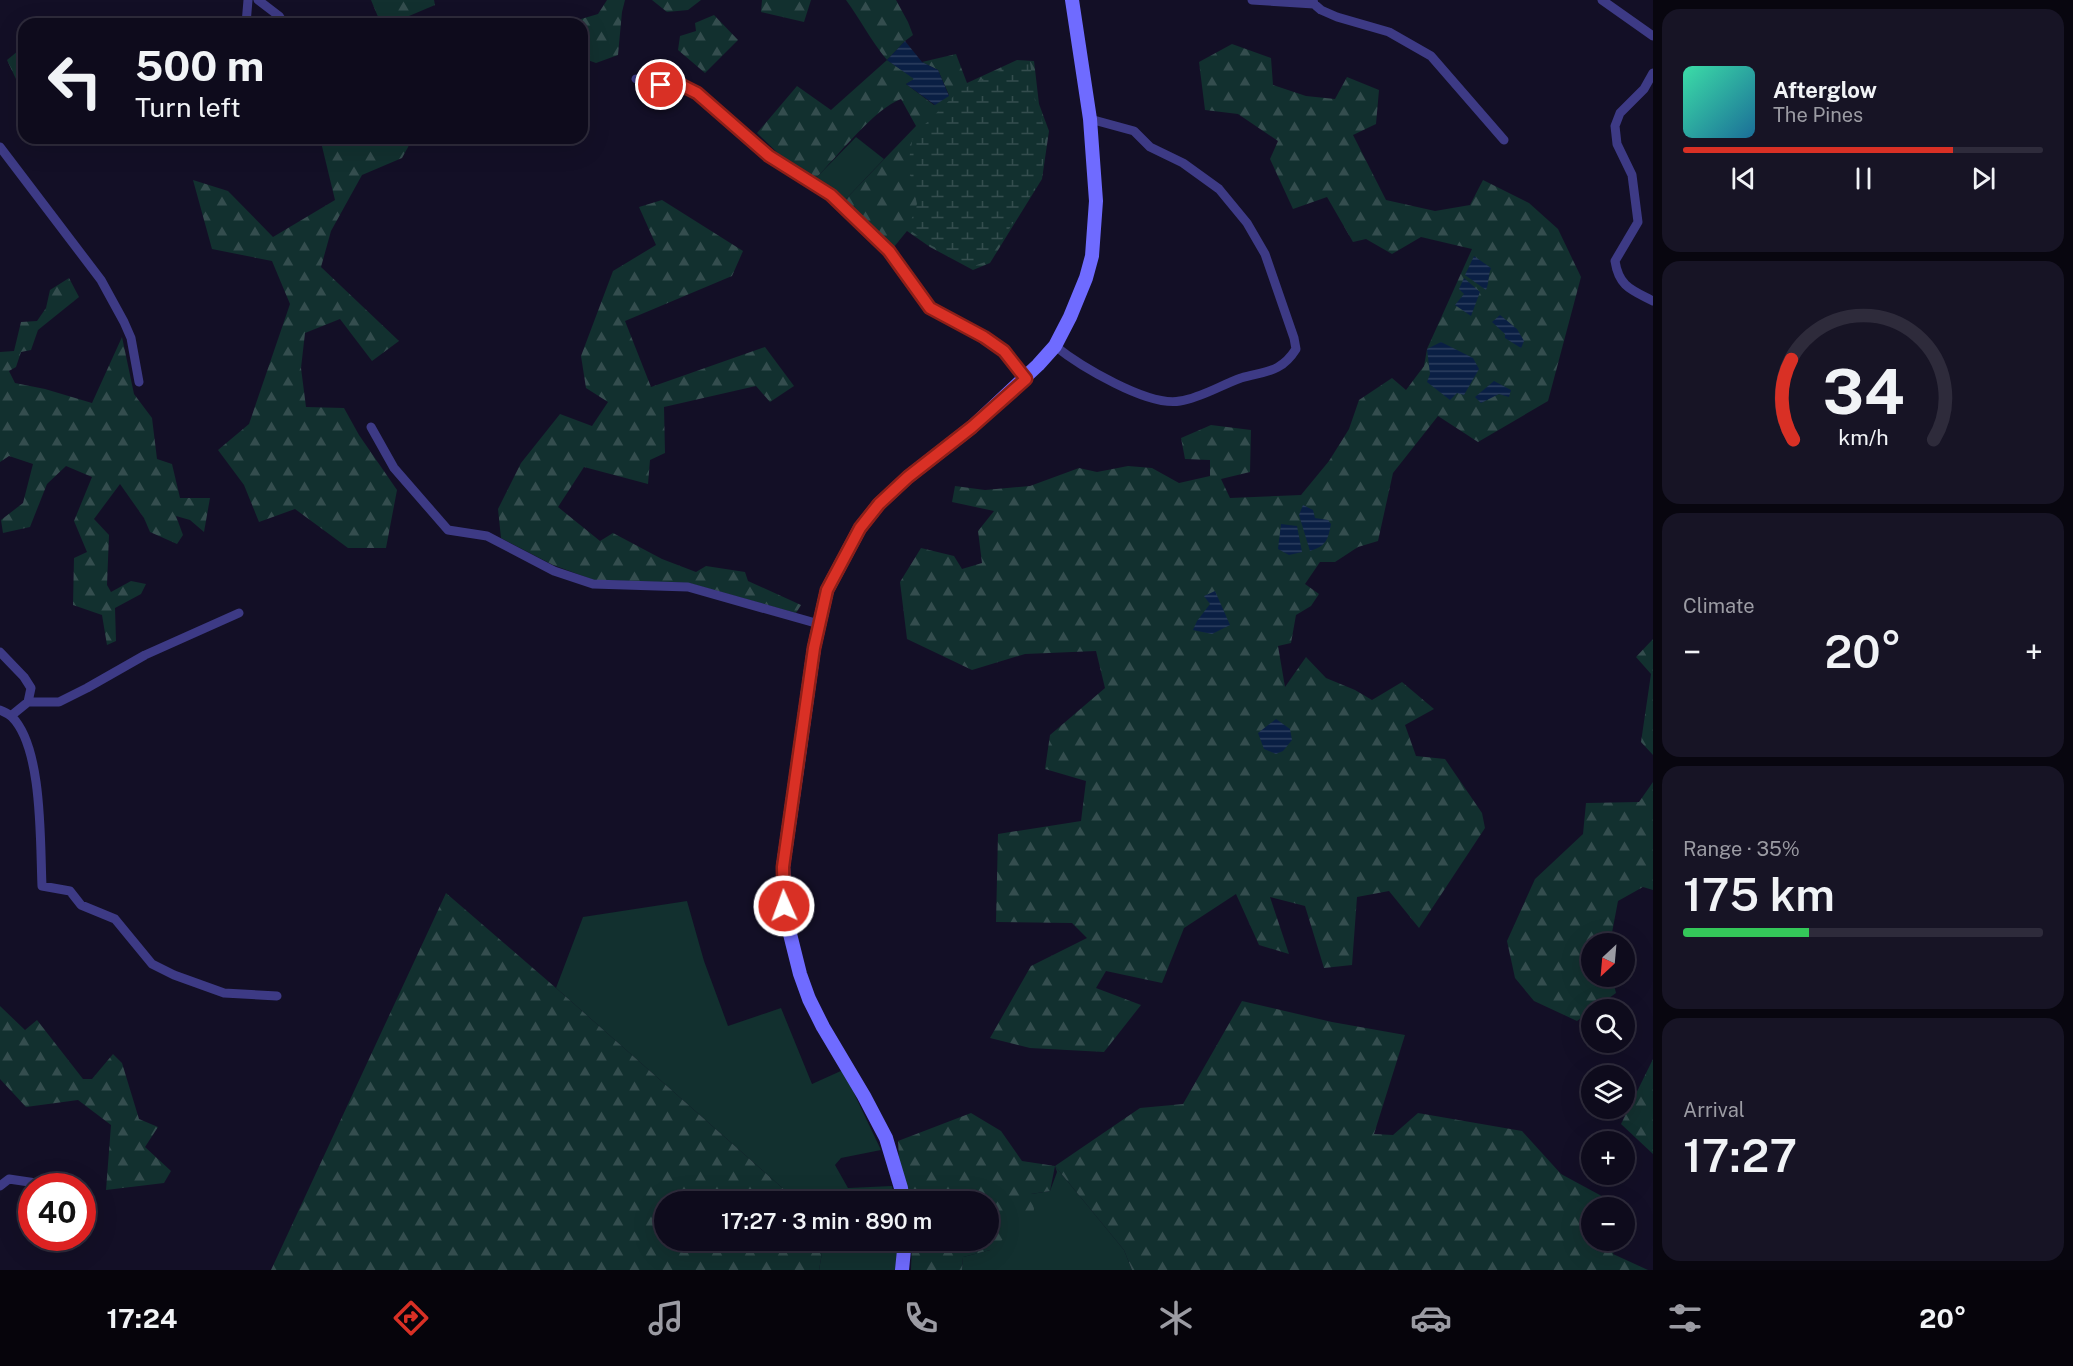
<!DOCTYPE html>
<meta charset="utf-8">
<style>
body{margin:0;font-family:"Public Sans",sans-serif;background:#171425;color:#f1f3f6;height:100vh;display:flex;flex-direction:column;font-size:22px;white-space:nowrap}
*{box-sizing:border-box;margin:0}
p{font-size:20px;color:#9b9ba3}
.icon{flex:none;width:33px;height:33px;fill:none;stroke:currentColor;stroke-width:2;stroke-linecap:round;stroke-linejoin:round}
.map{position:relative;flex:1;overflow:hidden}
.drawer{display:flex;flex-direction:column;gap:9px;padding:9px;background:#08060f;width:420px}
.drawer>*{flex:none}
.banner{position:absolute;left:18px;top:18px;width:570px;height:126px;border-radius:18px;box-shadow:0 6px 24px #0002,0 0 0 2px #2e2b3b;background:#0e0b1c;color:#f1f3f6;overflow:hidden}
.needle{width:39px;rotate:206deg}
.tools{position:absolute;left:1581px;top:933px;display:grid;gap:12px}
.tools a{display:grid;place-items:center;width:54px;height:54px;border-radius:50%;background:#0e0b1c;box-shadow:0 6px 24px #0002,0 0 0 2px #2e2b3b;font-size:30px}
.speed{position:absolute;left:18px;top:1173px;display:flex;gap:12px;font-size:30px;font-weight:700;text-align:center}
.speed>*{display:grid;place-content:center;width:78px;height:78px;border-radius:50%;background:#0e0b1c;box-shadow:0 6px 24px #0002,0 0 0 2px #2e2b3b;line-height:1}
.speed .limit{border:9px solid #d22;background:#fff;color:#111}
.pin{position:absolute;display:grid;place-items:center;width:51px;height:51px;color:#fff;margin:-26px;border:3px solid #fff;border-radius:50%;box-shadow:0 2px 6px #0007}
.me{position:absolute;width:66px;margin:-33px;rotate:358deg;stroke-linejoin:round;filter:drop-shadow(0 0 4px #0008)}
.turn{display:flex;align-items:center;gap:21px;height:126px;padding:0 18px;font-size:27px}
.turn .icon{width:78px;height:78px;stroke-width:2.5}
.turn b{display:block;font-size:42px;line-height:51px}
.big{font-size:45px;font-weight:600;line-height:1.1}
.drawer .card{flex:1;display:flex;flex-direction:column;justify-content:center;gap:9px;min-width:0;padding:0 21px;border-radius:18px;background:#171425}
.drawer .dial{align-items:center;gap:0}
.dial svg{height:156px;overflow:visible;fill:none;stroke:#2e2b3b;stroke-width:7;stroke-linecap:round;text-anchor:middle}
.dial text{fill:#f1f3f6;stroke:none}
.song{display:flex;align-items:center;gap:18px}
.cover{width:72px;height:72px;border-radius:9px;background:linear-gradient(135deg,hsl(160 70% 55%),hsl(200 70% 35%))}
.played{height:6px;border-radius:3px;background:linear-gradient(90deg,#d93025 75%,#2e2b3b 75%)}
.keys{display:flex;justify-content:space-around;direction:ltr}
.heat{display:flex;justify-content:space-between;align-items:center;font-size:33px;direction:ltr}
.charge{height:9px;border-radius:4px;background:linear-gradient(90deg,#34c759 35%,#2e2b3b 0)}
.trip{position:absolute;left:654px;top:1191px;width:345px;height:60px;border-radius:30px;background:#0e0b1c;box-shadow:0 6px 24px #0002,0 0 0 2px #2e2b3b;font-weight:600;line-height:60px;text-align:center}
.dock{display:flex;height:96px;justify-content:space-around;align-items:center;background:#06040b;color:#9b9ba3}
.dock .icon{width:42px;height:42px}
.dock .current{color:#d93025}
.dock b{font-size:27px;color:#f1f3f6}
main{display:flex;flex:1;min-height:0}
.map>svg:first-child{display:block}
.grass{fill:#12302f}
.forest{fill:url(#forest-firs)}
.wetland{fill:url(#wetland-marsh)}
.water{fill:url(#water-rules)}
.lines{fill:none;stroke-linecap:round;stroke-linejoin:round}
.street{stroke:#3d3a85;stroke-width:9}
.secondary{stroke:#6f6bff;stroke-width:14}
.route-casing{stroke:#8d1f18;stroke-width:15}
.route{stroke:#d93025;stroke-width:10}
</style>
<main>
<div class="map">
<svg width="1653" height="1270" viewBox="0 0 1653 1270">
<defs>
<pattern id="forest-firs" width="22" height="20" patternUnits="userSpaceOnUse" patternTransform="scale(1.5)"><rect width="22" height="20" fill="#12302f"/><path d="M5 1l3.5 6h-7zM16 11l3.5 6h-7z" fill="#344d4e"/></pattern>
<pattern id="wetland-marsh" width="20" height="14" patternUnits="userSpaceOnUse" patternTransform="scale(1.5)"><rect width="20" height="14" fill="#12302f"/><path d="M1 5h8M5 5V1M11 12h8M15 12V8" fill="none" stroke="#344d4e"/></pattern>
<pattern id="water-rules" width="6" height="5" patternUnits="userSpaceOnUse" patternTransform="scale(1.5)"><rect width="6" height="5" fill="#0a1f44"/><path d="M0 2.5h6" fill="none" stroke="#2d3f60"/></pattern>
</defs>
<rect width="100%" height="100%" fill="#130f26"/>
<path class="grass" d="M 856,137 L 884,159 L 844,201 L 815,179 Z
M 687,901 L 704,961 L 728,1026 L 781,1008 L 812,1084 L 843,1070 L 881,1150 L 841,1158 L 835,1165 L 848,1188 L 892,1186 L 895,1201 L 797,1201 L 556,988 L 583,917 Z
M 1055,1166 L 1124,1250 L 1132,1270 L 962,1270 L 963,1257 L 990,1250 L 999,1211 L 1031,1194 L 1050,1191 L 1057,1172 Z
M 824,1241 L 897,1241 L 896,1270 L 819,1270 Z"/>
<path class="forest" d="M 371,0 L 434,0 L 435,5 L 390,24 L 381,24 Z
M 607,0 L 625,0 L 622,12 L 618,55 L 596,63 L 582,58 L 582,46 L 585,44 L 581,19 L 598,14 Z
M 652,0 L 701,0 L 688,10 L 667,12 Z
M 762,0 L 811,0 L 804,22 L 761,12 Z
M 846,0 L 896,0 L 908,22 L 913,35 L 905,41 L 887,60 L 915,79 L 906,84 L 934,105 L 949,95 L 938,70 L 922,62 L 956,54 L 967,83 L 1017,60 L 1034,61 L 1039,104 L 1049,131 L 1042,179 L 990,263 L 973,270 L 930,247 L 907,231 L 893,248 L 844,201 L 916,126 L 901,99 C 875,108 836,158 815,179 L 786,161 L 757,133 L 797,86 L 831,110 L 887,60 C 871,41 860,19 846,0 Z
M 714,15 L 738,40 L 705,73 L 678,50 L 680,36 L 696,31 L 695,23 Z
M 1232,44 L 1271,58 L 1273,85 L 1306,96 L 1335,99 L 1347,77 L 1379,90 L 1376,124 L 1353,135 L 1386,200 L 1435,211 L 1470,205 L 1483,180 L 1529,203 L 1558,229 L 1581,277 L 1548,401 L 1478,442 L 1438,416 L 1393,473 L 1378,541 L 1358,547 L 1335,562 L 1320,562 L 1305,584 L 1319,594 L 1311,606 L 1296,615 L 1291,643 L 1278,646 L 1285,687 L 1306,657 L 1326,678 L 1355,690 L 1372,700 L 1402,682 L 1434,709 L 1405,725 L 1416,756 L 1445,759 L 1482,813 L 1485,828 L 1419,928 L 1389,891 L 1357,897 L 1352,965 L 1324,968 L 1305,906 L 1270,897 L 1289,954 L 1259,945 L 1236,894 L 1184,928 L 1162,983 L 1106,971 L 1096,988 L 1141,1005 L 1104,1052 L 1030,1048 L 990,1038 L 1031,966 L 1087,938 L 1072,923 L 996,922 L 998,834 L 1081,821 L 1086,781 L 1045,769 L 1050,735 L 1105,688 L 1096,651 L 1025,654 L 972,670 L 907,639 L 900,582 L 921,548 L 954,556 L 962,569 L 982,563 L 978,531 L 994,511 L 952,502 L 955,486 L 985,490 L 1030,486 L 1079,468 L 1097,472 L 1128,466 L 1152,468 L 1179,483 L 1210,476 L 1210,460 L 1185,459 L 1181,438 L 1211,425 L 1251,430 L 1250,472 L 1221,479 L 1230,498 L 1301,495 L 1329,461 L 1349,429 L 1359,400 L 1392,378 L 1406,390 L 1424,366 L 1427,349 L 1472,249 L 1421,237 L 1392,254 L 1366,239 L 1353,242 L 1327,197 L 1293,209 L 1270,159 L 1278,141 L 1238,114 L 1205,110 L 1199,62 Z
M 18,51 L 24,54 L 24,96 L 7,60 Z
M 320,138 L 413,138 L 402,158 L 362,175 L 331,231 L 321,267 L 399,341 L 372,361 L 340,319 L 305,333 L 301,368 L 306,407 L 344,408 L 359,435 L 397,490 L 386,548 L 348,548 L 295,509 L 259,522 L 244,485 L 218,450 L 249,424 L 290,304 L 272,261 L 212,249 L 193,180 L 228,191 L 273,237 L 335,200 Z
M 662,200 L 743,251 L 732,276 L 625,321 L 651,387 L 765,347 L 794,386 L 770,402 L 756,386 L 664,407 L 665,453 L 650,460 L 648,484 L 584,467 L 558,507 L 600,541 L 613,533 L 662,559 L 696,572 L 706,566 L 745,572 L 748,581 L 801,605 L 796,613 L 689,583 L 594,580 L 553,565 L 501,538 L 498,509 L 521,463 L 560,414 L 592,426 L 608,402 L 586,388 L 581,356 L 613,271 L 656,245 L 639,207 Z
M 69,278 L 79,297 L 38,330 L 31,350 L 21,352 L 16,367 L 9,371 L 15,383 L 45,389 L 92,403 L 122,337 L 134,394 L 152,418 L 157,459 L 172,464 L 180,498 L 210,498 L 204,532 L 190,520 L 176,516 L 183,535 L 177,544 L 150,532 L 144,518 L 120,484 L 94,519 L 109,535 L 107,585 L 111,592 L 131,581 L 146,584 L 141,594 L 115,608 L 116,641 L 107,645 L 102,615 L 73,605 L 74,558 L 87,552 L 74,521 L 92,477 L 66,466 L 47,484 L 30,527 L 3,533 L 1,520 L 23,503 L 33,464 L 9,456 L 0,462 L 0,352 L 14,351 L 21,322 L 37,321 L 46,308 L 50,290 Z
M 1653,639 L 1653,755 L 1641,742 L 1651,674 L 1636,657 Z
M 1653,782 L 1653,890 L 1643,887 L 1618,901 L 1610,943 L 1592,944 L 1592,976 L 1612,977 L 1616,993 L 1577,1021 L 1534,1001 L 1515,978 L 1507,941 L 1535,879 L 1583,834 L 1586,803 L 1639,802 Z
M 446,893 L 556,988 L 797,1201 L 664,1202 L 664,1240 L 824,1241 L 819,1270 L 271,1270 Z
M 1242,1001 L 1332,1022 L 1405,1035 L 1374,1134 L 1393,1135 L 1418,1113 L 1522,1131 L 1561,1174 L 1622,1207 L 1592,1208 L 1592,1240 L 1616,1241 L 1613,1254 L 1648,1270 L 1132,1270 L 1124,1250 L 1055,1166 L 1050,1191 L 1031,1194 L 1034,1209 L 1033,1215 L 999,1211 L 1011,1233 L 990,1250 L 963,1257 L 962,1270 L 911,1270 L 912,1241 L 988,1240 L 988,1202 L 909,1201 L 899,1158 L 898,1141 L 971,1113 L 1001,1131 L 1022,1161 L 1055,1166 L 1140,1108 L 1183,1104 Z
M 0,1006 L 25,1030 L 37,1020 L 83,1079 L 92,1079 L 113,1054 L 122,1063 L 139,1119 L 158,1127 L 145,1147 L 171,1171 L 164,1183 L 106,1190 L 111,1125 L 78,1100 L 26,1107 L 0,1079 Z
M 1653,1059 L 1653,1154 L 1621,1124 Z"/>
<path class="wetland" d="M 1030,62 L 1035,101 L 1046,132 L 1042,174 L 1027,202 L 988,261 L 971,267 L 956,257 L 932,246 L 908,229 L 917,204 L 908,165 L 913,136 L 959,91 L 1015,63 Z"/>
<path class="water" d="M 905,41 L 922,62 L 938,70 L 949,96 L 935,105 L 906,84 L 914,79 L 887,60 Z
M 1474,256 L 1491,268 C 1488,276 1489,283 1486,290 L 1465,275 Z
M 1464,278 L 1480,292 L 1471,316 L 1455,305 L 1464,294 L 1459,289 Z
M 1500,315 L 1517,329 L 1524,341 L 1521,348 L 1505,338 L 1505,334 L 1492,322 Z
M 1441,342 L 1473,358 L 1479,369 L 1464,395 L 1457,393 L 1450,400 L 1427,382 L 1430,374 L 1427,349 Z
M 1494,381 L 1511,390 L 1509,397 L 1499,394 L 1481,403 L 1475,397 Z
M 1303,505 L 1313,510 L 1315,518 L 1328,520 L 1331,524 C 1328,540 1326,546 1310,551 L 1299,515 Z
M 1281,524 L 1297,526 L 1302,552 L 1289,555 L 1278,549 Z
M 1215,591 L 1230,625 L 1212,634 L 1193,630 L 1197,621 L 1210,604 L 1204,596 Z
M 1276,719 L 1290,729 L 1292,740 L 1283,751 L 1276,754 L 1264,749 L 1258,733 Z"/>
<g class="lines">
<path class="street" d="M 258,0 L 279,16 L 284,24
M 1252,0 L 1314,4
M 1313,0 L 1314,4 L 1321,10 L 1337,17 L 1389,32 L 1431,56 L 1504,140
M 1602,0 L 1653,36
M 246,24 L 248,0
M 1653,73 L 1644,89 L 1620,113 L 1615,126 L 1617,144 L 1632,175 L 1638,222 L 1615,261 C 1619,287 1632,290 1653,301
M 636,79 L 649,83 L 679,84 L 697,93 L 769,156 L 831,195 L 889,251 L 930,308 L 984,337 L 1003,351 L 1026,379
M 0,147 L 101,280 L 124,322 L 131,338 L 139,382
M 1055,346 C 1080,366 1148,407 1180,401 C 1201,398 1221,385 1241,378 C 1265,371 1281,373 1296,349 L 1294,338 L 1265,254 L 1247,223 L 1219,189 L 1183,163 L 1150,147 L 1134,131 L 1090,119
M 371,427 L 394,468 L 448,530 L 487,536 L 554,571 L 593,584 L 688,587 L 819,624
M 0,652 L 24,677 L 31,688 L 28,702 L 12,715
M 28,702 L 59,702 L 87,688 L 145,655 L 239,613
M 0,710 C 4,712 9,714 12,717 C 43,748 40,843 42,886 L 70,891 L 81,905 L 115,919 L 152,964 L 174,975 L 224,993 L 277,996
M 0,1186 L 9,1179 L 36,1183 L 66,1177"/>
<path class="secondary" d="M 903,1202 L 901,1188 L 886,1138 L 864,1096 L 823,1027 L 809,999 L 800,974 L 786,918 L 783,867 L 798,762 L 814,648 L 827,590 L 860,528 L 879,504 L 908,477 L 972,427 L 1038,365 L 1055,346 L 1070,317 L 1086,278 L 1092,256 L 1096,201 L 1090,119 L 1072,0
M 902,1270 L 905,1240"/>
</g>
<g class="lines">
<defs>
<path id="route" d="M 661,85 L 679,84 L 697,93 L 769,156 L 831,195 L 889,251 L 930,308 L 984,337 L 1004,351 L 1026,379 L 972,427 L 908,477 L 879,504 L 860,528 L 827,590 L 814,648 L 783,867 L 784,906"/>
</defs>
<use href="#route" class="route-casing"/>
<use href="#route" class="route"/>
</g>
</svg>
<div class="tools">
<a><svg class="needle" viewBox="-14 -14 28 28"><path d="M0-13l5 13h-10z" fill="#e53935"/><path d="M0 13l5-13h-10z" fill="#9b9ba3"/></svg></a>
<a><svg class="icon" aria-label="search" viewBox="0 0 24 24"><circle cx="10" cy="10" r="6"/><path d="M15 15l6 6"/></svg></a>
<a><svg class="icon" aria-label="layers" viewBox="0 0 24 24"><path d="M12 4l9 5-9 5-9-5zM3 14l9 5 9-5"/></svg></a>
<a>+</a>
<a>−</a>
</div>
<div class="speed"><div class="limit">40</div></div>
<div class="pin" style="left:661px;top:85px;background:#d93025"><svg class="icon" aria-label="arrive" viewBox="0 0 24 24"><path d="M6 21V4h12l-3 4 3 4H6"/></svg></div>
<svg class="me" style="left:784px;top:906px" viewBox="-20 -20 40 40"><circle r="17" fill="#d93025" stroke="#fff" stroke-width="3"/><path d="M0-11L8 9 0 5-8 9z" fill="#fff"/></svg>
<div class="trip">17:27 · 3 min · 890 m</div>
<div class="banner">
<div class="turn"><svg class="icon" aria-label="left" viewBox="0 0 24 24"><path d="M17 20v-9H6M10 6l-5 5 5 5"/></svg><div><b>500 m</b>Turn left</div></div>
</div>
</div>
<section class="drawer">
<div class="card">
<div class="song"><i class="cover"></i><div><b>Afterglow</b><p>The Pines</p></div></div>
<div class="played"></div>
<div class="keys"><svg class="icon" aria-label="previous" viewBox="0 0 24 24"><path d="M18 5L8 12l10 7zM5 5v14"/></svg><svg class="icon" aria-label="pause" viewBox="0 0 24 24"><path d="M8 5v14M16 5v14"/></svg><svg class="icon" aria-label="next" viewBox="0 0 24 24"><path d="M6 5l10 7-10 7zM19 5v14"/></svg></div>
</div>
<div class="card dial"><svg viewBox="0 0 100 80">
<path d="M14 69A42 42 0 1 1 86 69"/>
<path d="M14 69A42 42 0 0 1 13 28" stroke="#d93025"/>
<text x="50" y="56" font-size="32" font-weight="700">34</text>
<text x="50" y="72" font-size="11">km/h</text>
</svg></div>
<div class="card"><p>Climate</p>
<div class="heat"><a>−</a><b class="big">20°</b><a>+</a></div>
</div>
<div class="card"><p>Range · 35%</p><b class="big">175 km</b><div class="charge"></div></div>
<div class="card"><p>Arrival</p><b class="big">17:27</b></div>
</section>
</main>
<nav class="dock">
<b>17:24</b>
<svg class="icon current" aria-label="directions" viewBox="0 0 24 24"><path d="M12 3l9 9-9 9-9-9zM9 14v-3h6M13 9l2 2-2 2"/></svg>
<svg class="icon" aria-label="music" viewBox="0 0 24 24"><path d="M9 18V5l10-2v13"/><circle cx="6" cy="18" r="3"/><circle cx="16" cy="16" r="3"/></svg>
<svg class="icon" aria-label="phone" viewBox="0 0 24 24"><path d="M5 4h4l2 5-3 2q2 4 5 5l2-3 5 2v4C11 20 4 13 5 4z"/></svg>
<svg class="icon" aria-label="climate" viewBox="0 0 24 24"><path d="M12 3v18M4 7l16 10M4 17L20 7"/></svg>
<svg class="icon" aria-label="car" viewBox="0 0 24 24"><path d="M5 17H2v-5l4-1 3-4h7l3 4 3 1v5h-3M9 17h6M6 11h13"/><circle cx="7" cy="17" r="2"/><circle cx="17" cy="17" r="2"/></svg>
<svg class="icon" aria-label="filters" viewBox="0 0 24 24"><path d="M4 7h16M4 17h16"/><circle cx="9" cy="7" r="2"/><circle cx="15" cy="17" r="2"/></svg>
<b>20°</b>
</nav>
